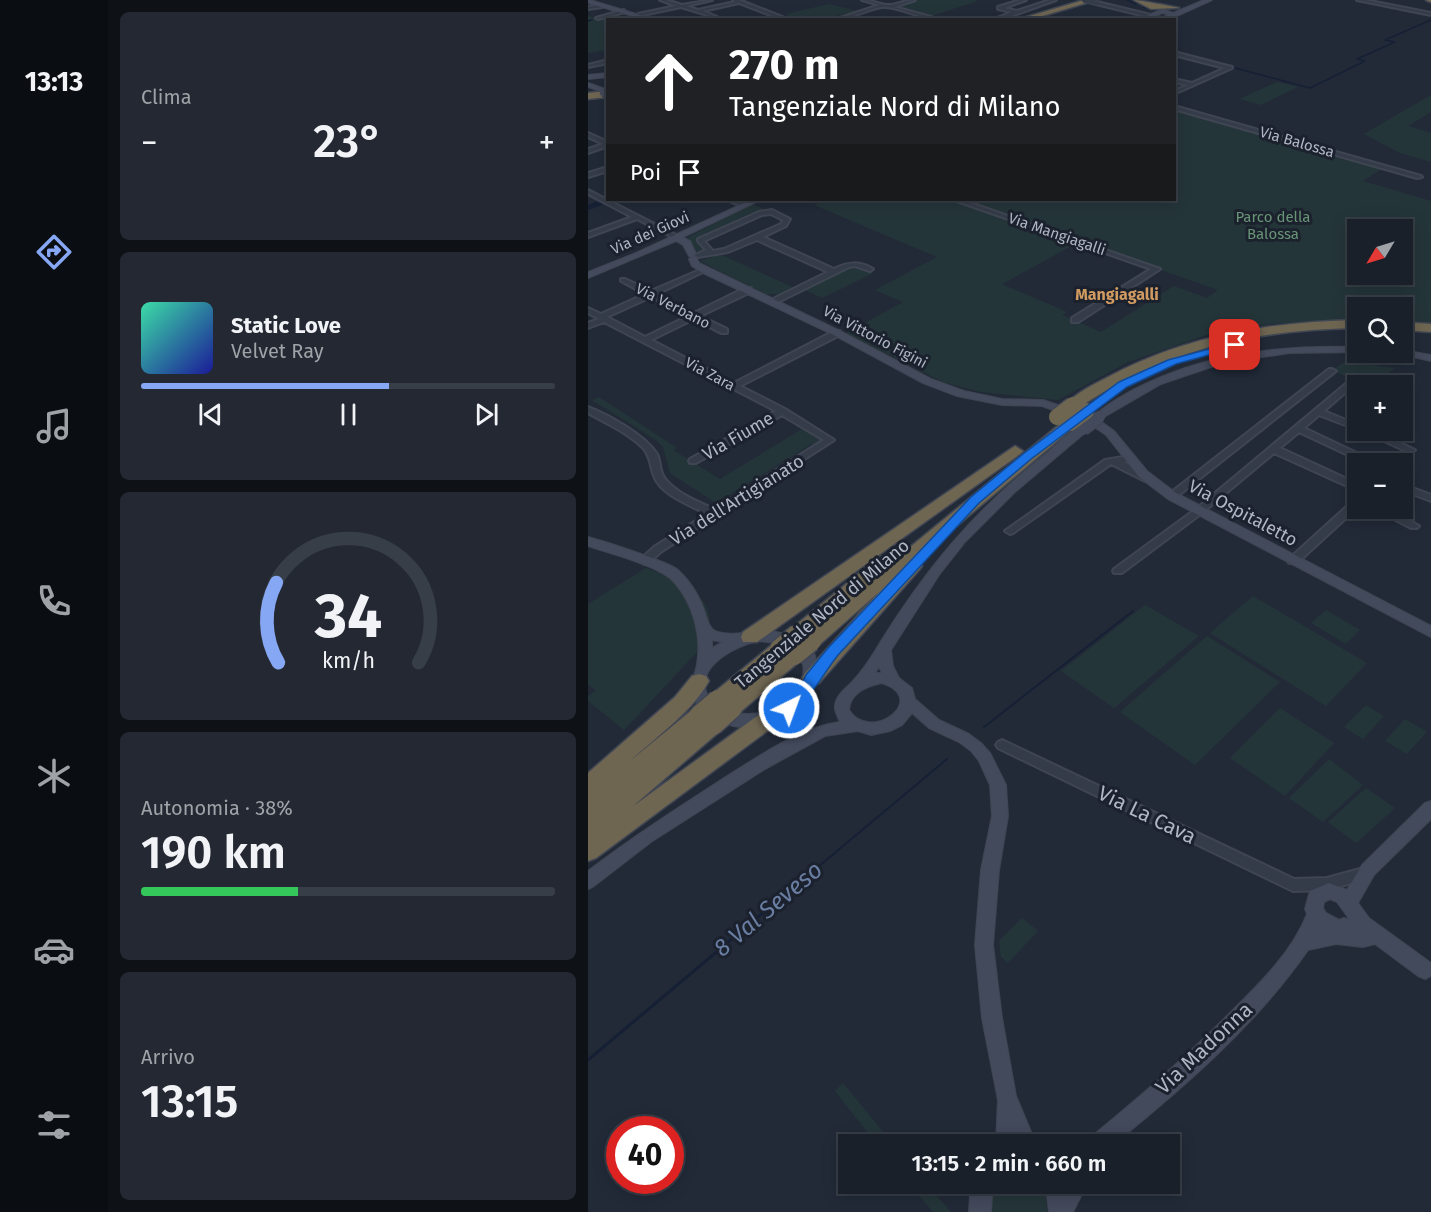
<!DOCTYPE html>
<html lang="it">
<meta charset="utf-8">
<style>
body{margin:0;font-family:"Fira Sans",sans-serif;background:#232832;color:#f1f3f6;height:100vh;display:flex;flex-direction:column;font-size:22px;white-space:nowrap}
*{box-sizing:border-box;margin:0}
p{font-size:20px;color:#9fa3a8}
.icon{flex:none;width:33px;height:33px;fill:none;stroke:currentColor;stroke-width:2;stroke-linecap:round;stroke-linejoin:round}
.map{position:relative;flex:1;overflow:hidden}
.panel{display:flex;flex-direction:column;gap:12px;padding:12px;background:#0e1217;width:480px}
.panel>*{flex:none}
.hud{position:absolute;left:18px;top:18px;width:570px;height:183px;border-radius:0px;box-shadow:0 3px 15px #0003,0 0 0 2px #383e47;background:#202124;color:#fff;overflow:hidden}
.needle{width:39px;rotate:232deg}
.fabs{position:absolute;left:759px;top:219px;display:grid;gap:12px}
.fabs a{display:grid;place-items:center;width:66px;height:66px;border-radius:0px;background:#1a202a;box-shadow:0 3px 15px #0003,0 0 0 2px #383e47;font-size:30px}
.speed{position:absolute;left:18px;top:1116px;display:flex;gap:12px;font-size:30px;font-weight:700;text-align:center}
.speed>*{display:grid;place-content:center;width:78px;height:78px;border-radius:50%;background:#1a202a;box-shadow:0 3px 15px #0003,0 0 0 2px #383e47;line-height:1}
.speed .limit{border:9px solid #d22;background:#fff;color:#111}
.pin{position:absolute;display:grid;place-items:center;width:51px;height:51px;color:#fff;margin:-26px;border-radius:12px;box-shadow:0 3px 9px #0006}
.me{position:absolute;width:66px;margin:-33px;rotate:42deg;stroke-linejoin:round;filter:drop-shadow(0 0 4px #0008)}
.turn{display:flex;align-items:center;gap:21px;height:126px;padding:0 24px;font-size:27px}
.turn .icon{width:78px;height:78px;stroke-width:2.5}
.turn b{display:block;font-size:42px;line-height:51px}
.then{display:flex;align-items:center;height:57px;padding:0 24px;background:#0003;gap:12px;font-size:22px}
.big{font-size:45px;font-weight:600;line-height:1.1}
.panel .card{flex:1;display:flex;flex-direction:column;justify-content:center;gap:9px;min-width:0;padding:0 21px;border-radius:9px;background:#232832}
.panel .dial{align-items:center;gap:0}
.dial svg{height:156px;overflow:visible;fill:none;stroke:#383e47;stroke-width:7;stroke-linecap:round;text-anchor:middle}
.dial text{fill:#f1f3f6;stroke:none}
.song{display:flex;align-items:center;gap:18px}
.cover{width:72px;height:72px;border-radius:9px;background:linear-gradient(135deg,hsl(160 70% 55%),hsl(240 70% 35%))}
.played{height:6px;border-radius:3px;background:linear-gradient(90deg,#86a7f4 60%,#383e47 60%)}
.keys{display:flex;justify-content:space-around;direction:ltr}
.heat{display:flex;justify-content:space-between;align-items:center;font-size:33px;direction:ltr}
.charge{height:9px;border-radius:4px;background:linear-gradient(90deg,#34c759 38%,#383e47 0)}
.trip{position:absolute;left:250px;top:1134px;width:342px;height:60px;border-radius:0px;background:#1a202a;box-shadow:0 3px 15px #0003,0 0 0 2px #383e47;font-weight:600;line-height:60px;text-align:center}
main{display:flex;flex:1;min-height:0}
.tabs{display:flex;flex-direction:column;width:108px;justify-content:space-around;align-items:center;background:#0a0d11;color:#9fa3a8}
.tabs .icon{width:42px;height:42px}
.tabs .selected{color:#86a7f4}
.tabs b{font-size:27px;color:#f1f3f6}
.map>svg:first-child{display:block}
.green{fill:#243539;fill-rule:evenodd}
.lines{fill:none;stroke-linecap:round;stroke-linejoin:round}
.stream-far2{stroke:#162035;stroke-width:1.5}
.stream-far1{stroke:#162035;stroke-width:2}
.stream{stroke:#162035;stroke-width:3}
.canal{fill:#162035;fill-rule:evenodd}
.street-casing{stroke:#3f4552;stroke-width:4}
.secondary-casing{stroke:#3f4552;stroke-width:2}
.highway-casing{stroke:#404653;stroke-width:3}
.street{fill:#353c49;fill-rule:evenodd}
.secondary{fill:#434a5c;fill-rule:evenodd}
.highway{fill:#6f6652;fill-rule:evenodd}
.street-bridge-casing{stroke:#3f4552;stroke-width:6;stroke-linecap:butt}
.secondary-bridge-far1-casing{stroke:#3f4552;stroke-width:8;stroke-linecap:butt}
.secondary-bridge-casing{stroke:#3f4552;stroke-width:15;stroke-linecap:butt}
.highway-bridge-far1-casing{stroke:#404653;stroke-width:19;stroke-linecap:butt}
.highway-bridge-casing{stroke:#404653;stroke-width:23;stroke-linecap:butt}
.street-bridge{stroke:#353c49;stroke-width:4.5}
.secondary-bridge-far1{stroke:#434a5c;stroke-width:6}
.secondary-bridge{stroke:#434a5c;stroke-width:12}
.highway-bridge-far1{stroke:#6f6652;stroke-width:16}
.highway-bridge{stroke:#6f6652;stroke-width:20}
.route{fill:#1a73e8;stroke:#114b97;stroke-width:1.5}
.labels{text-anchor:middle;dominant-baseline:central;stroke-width:6;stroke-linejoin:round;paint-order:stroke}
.far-street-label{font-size:15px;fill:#b0b6c5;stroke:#1b212d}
.far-park-label{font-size:15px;fill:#689576;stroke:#1b212d}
.far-neighbourhood-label{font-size:16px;font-weight:bold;fill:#d09a60;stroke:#1b212d}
.street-label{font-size:18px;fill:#b0b6c5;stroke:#1b212d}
.near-street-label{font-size:21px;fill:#b0b6c5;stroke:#1b212d}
.near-water-label{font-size:24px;font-style:italic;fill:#6a7ea3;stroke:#1b212d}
</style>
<main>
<nav class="tabs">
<b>13:13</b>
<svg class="icon selected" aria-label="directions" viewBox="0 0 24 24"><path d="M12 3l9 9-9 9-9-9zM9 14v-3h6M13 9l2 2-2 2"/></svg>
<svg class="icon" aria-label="music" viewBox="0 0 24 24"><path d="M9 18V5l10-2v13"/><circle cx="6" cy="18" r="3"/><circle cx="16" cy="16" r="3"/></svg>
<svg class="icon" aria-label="phone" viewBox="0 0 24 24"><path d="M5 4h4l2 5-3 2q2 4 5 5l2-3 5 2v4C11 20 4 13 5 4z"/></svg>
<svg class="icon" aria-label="climate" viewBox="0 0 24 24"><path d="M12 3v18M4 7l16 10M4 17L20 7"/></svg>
<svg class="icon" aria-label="car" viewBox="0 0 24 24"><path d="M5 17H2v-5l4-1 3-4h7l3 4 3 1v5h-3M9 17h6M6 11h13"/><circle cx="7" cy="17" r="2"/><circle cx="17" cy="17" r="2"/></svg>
<svg class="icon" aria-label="filters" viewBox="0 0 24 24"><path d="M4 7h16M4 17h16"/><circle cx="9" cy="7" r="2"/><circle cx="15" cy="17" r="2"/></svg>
</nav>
<section class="panel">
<div class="card"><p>Clima</p>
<div class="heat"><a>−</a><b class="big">23°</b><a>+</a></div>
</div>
<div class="card">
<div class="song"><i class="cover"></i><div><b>Static Love</b><p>Velvet Ray</p></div></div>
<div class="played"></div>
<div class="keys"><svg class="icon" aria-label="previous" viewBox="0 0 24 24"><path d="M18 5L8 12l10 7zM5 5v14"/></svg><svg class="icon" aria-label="pause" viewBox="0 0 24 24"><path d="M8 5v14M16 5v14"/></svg><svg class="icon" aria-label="next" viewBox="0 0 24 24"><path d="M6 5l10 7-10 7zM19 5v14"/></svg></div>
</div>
<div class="card dial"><svg viewBox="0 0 100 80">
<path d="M14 69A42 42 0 1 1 86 69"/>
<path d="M14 69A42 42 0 0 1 13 28" stroke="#86a7f4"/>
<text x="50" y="56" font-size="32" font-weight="700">34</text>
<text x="50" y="72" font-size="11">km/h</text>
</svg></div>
<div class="card"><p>Autonomia · 38%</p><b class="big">190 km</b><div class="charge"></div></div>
<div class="card"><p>Arrivo</p><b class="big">13:15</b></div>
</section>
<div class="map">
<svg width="843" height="1212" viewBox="0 0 843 1212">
<rect width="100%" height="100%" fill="#222a38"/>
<path class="green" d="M 329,0 L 387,0 L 390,1 L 343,16 L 308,7 Z
M 241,4 L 269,11 C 254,15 205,28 198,14 Z
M 0,16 L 19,21 L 19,50 L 0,53 Z
M 689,82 L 710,87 L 673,105 L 651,99 Z
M 843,95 L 843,112 L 820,126 L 843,133 L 843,162 L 812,153 L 776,134 Z
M 591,109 L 793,169 L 775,181 L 843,201 L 843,324 L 815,320 L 814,308 L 770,308 L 769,319 L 682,324 L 619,335 L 540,362 L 470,400 L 393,392 L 355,382 L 258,333 L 315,302 L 287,290 L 349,257 L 226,205 L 238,200 L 365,200 L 489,243 L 414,284 L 479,312 L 474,315 L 513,332 L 586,286 L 619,298 L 630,290 L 373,200 L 586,200 L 587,111 ZM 770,230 L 814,230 L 814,274 L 770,274 Z
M 164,204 L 183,212 L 163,213 L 119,233 L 121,234 L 109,242 L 118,250 L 107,251 L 105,245 L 97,239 Z
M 132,254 L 206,288 L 192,294 L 178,294 L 112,261 Z
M 262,265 L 286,273 L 234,298 L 215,289 Z
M 756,362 L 808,368 L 782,385 L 744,371 Z
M 11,397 L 89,448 L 85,450 L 132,479 L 214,429 L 236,441 L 228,446 L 224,444 L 128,503 L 82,473 L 75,447 L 68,440 L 4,400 Z
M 58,568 C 95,581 141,601 113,648 L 36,730 L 0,701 L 0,696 L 8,691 L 0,684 L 0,604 Z
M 665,596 L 779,663 L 738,706 L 622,633 Z
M 557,605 L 611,636 L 526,708 L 473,671 Z
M 738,610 L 772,630 L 758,644 L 723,623 Z
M 619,636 L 692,682 L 607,765 L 532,712 Z
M 778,705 L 796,716 L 775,739 L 756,727 Z
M 692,708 L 746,743 L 697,796 L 642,758 Z
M 817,719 L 839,732 L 819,754 L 797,741 Z
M 741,759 L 775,785 L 735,822 L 701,798 Z
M 778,788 L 807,808 L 768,843 L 740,822 Z
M 434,918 L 450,931 L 420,963 L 413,957 L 411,941 Z
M 255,1083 L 305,1144 L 289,1144 L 284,1138 L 247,1091 Z
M 321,1184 L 338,1184 L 363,1212 L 345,1212 Z
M 409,1184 L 451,1184 L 458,1195 L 459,1212 L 401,1212 L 405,1189 Z"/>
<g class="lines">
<path class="stream-far2" d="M 539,0 L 548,4
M 556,7 L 568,11
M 0,21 L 4,20
M 777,61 L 769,59 L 807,42 L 797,40 L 843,20
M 647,68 L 722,88 L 775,62
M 0,206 L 9,202"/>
<path class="stream-far1" d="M 396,727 L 545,611
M 218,877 L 359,759"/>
<path class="stream" d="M 0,1060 L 220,875"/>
<path class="canal" d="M 576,12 L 577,14 L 571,16 L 569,15 Z
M 12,202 L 15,204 L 14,205 L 0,210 L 0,206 Z"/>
<defs>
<path id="street" d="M 72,0 L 78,0 L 94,5 L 124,0 L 98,6 L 110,10 L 147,2 L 145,0 L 151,0 L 202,20 L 195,20 L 151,3 L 115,11 L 136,20 L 93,7 L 50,16 L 50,14 L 88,6 Z
M 274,0 C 284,0 294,6 303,5 C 311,4 318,0 327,0 L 306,7 L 354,20 C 334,20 316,8 297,7 C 284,6 263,20 246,20 L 292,5 Z
M 432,0 L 438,0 L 416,8 L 429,11 L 462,0 L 468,0 L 412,20 L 404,20 L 424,12 L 410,9 L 410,7 Z
M 769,0 L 777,0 L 843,13 L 843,15 Z
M 509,2 L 563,15 L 563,16 L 561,17 L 508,4 Z
M 13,5 L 14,7 L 0,9 L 0,7 Z
M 36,10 L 37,12 L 10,19 L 8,18 Z
M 586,52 L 644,67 L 644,68 L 586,94 L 586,91 L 600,85 L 586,82 L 586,79 L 604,83 L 637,68 L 586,55 Z
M 20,60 L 20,63 L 0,67 L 0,65 Z
M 586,106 L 833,176 L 834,177 L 829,178 L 586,109 Z
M 0,133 L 20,142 L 20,146 L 0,153 L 0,149 L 15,144 L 0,137 Z
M 20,167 L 20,171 L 0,177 L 0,173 Z
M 0,190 L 90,236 L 91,237 L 86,238 L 49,219 L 0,237 L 0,233 L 44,217 L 0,194 Z
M 139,200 L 146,200 L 158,205 L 153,206 Z
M 366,200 L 374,200 L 572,269 L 490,322 L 484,322 L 484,318 L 563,269 Z
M 184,210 L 202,219 L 198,226 L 175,237 L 246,269 C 260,262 271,261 285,269 L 282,271 L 267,266 L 261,267 L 186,304 L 182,302 L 183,300 L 240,272 L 169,240 L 140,252 L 110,257 L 107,255 L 118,250 L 110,241 L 110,239 L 171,212 ZM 183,214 L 195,220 L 193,224 L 136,249 L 125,251 L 116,241 L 174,215 Z
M 114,269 L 119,270 L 69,294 L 106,313 L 157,288 L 163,288 L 163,292 L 112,316 L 139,329 L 139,333 L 133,333 L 106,319 L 63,340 L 146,383 L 246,331 L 252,331 L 252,335 L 152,386 L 197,409 L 246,440 L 74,551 L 60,563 L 56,564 L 51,561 L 66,547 L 119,514 C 102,505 73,495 66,476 C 62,466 63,458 56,449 C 41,433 19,424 0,413 L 0,407 C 21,415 57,435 69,454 C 73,462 71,473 78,480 C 90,494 110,502 126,509 L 236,440 L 194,415 L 108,463 L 102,463 L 101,461 L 102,459 L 188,411 L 16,322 L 0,328 L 0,323 L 11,319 L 0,313 L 0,308 L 13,314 L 57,294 L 33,281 L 33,279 L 37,279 L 63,291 ZM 63,297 L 100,316 L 57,337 L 19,317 Z
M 741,369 L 744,369 L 748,371 L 587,498 L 581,498 L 579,496 L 581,494 Z
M 760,382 L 766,382 L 767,384 L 736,411 L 770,425 L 770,430 L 731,415 L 716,428 L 792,464 L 779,464 L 711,432 L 692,448 L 770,484 L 770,491 L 686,453 L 614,513 L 534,573 L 526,573 L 525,571 L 526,569 L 608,509 Z
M 772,430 L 785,430 L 827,450 L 823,453 L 820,452 Z
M 816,455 L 820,458 L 814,465 L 806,464 L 813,456 Z
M 541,456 L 544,457 L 544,461 L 536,462 L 563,477 L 565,479 L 563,481 L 557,481 L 523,464 L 425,533 L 422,534 L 417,531 L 517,460 Z
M 814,484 L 843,495 L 843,501 L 814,490 Z
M 770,498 L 770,507 L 709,563 L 701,563 L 700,561 L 701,559 L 767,499 Z
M 785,508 L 798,508 L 831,526 L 829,528 L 823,528 Z
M 414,740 L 706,879 L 739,878 L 772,869 L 777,871 L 779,875 L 777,879 L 739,890 L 705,891 L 410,748 L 408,745 L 410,742 Z"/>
<path id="secondary" d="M 0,0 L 2,0 L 68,20 L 58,20 L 0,3 Z
M 616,0 L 624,0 L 580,20 L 558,16 L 575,9 L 585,13 ZM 575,13 L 580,15 L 575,17 L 567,16 Z
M 20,73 L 20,77 L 0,79 L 0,75 Z
M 0,83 L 20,90 L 20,94 L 0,87 Z
M 163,200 L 172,200 L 95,237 L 102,241 L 108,254 L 105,256 L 108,257 L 111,263 L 252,331 L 343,379 L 376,391 L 414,399 L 455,400 L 506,417 C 515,406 534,396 547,389 C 617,353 692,345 770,347 L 770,352 L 772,352 L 701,353 L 635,363 L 573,384 L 511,420 L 526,431 L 559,471 L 588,493 L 843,626 L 843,637 L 580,499 L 551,477 L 518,435 L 499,422 L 454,406 L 414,405 L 369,396 L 335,383 L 246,335 L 113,272 L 104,266 L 101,259 L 104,257 L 101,256 L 95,245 L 88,241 L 0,278 L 0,272 L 48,253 Z
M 814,350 L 843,355 L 843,361 L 803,352 L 814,352 Z
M 495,426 L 499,427 L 499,431 L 427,492 L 377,542 L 351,575 L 303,650 L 305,666 L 311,678 L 324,688 L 327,699 L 351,720 L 381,734 L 393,743 L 402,753 L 418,785 L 420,816 L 411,870 L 405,945 L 414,1018 L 428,1096 L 448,1144 L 408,1144 L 410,1100 L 394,1018 L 387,945 L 393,870 L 404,816 L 402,785 L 391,761 L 383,751 L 371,742 L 341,728 L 324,713 L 314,725 L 302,731 L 283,735 L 270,731 L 237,736 L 177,769 L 63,842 L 6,886 L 0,889 L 0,871 C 43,838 88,809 133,780 C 168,758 212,727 252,722 C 249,715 245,709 248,701 C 252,691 259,688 265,681 C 273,672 281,661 287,651 C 335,572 385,511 459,453 C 469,444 482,430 495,426 ZM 291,667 L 294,673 L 287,673 ZM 294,683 C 342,699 283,744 261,710 C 262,693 279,686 294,683 Z
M 0,537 C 15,541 81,562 90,570 C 103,582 113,599 118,616 C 120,621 121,628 127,631 C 140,636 155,633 168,631 C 183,629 203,634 215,643 C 219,645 223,647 225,651 C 234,670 228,686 216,701 C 203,718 184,724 164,727 C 142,730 106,715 104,690 C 103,680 108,672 109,664 C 114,636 105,604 87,583 C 73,566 23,554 0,546 ZM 124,640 L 135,642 L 124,648 ZM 170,641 C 178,642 189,642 197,645 C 217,652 221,674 208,689 C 191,711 170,718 144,712 C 135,711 126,707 121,698 C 103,668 147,646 170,641 Z
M 843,801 L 843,819 L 786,875 L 770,903 L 781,918 L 843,963 L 843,976 L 837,979 L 830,976 L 787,944 L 775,947 L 748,944 L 720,950 C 668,1025 596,1087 526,1144 L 500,1144 L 503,1137 C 552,1097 599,1056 644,1011 C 673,982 704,952 719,914 L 717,909 L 722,891 L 741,883 L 759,890 L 774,865 L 837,803 ZM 742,899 L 749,902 L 762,920 L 756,918 L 751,920 L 738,913 L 735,908 L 736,902 Z
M 387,1184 L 408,1184 L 404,1196 L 403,1212 L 381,1212 L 382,1196 Z
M 454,1184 L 499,1184 L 485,1212 L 461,1212 L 459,1196 Z"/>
<path id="highway" d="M 496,0 L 508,0 L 441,20 L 428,20 Z
M 546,0 C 550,0 588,7 591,8 L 563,9 Z
M 838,0 L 843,0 L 843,2 L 840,1 Z
M 20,91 L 20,97 L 0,99 L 0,93 Z
M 770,320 L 770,328 C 662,330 580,349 490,408 L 485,409 L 478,405 C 488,392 509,383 524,375 C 601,335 683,322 770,320 Z
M 814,322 L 843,324 L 843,332 L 814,330 Z
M 482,419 L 487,420 L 489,423 L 487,426 L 327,561 L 334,566 L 331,570 L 231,683 L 224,685 L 217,683 L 214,678 L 217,673 L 291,592 L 230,646 L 216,646 L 215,639 L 203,639 L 201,634 L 203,629 L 290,558 L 296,556 L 304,562 L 477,420 Z
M 427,446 L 435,451 L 432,454 L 169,642 L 155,642 L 153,637 L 155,632 Z
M 192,642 L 199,644 L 201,649 L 213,650 L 215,655 L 213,660 L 151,713 L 144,716 L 137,713 L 135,706 L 123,705 L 120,700 L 123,695 L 185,644 Z
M 111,674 L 118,676 L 121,681 C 103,713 68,737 42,761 L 104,710 L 111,708 L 118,710 L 119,719 L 132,719 L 135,725 L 132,731 L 44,807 L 176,711 L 183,709 L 190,711 L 193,717 L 190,723 L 8,858 L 0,861 L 0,773 L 87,697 L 104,676 Z"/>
</defs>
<use href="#street" class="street-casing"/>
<use href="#secondary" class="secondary-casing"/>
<use href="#highway" class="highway-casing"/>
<use href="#street" class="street"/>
<use href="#secondary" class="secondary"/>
<use href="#highway" class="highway"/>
<defs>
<path id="street-bridge" d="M 496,0 L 509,3"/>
<path id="secondary-bridge-far1" d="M 15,93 L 20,95"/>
<path id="secondary-bridge" d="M 495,429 L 511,417"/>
<path id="highway-bridge-far1" d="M 469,417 L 485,405
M 482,423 L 498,411"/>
<path id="highway-bridge" d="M 192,649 L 210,634
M 206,655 L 223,641
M 111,716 L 130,700
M 125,725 L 144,708"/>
</defs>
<use href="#street-bridge" class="street-bridge-casing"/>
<use href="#secondary-bridge-far1" class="secondary-bridge-far1-casing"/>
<use href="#secondary-bridge" class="secondary-bridge-casing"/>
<use href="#highway-bridge-far1" class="highway-bridge-far1-casing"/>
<use href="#highway-bridge" class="highway-bridge-casing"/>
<use href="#street-bridge" class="street-bridge"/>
<use href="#secondary-bridge-far1" class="secondary-bridge-far1"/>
<use href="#secondary-bridge" class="secondary-bridge"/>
<use href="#highway-bridge-far1" class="highway-bridge-far1"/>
<use href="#highway-bridge" class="highway-bridge"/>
</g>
<path class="route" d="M 647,342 L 650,342 L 650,347 L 588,364 L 539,387 L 443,459 L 391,503 L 250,655 C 235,674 224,696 206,712 L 195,712 L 193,708 L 210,691 L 218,675 L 240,648 L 383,497 L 435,454 L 531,382 L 580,360 Z"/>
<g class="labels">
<g class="far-street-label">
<text transform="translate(709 142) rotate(16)">Via Balossa</text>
<text transform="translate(62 233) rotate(-24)">Via dei Giovi</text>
<text transform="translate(469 234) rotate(19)">Via Mangiagalli</text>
<text transform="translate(85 306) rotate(27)">Via Verbano</text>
<text transform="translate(287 337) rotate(28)">Via Vittorio Figini</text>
<text transform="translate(122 374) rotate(28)">Via Zara</text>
</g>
<g class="far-park-label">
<text x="685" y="217">Parco della<tspan x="685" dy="17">Balossa</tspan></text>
</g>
<g class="far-neighbourhood-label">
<text x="529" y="294">Mangiagalli</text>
</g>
<g class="street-label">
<text transform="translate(150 436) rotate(-30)">Via Fiume</text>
<text transform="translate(149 500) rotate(-32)">Via dell'Artigianato</text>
<text transform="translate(655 513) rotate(28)">Via Ospitaletto</text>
<text transform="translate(234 614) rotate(-40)">Tangenziale Nord di Milano</text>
</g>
<g class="near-street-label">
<text transform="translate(559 815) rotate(26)">Via La Cava</text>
<text transform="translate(616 1048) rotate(-43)">Via Madonna</text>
</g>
<g class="near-water-label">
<text transform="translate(180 909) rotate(-40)">8 Val Seveso</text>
</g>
</g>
</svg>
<div class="fabs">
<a><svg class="needle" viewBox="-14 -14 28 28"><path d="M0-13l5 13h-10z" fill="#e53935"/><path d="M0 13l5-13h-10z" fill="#9fa3a8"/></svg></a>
<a><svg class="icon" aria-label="search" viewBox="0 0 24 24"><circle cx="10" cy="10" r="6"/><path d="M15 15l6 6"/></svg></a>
<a>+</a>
<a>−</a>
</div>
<div class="speed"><div class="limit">40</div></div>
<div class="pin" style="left:647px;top:345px;background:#d93025"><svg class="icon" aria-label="arrive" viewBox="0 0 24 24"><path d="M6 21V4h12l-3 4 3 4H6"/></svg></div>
<svg class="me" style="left:201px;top:708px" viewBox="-20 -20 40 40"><circle r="17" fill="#1a73e8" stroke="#fff" stroke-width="3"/><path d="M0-11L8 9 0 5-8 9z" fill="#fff"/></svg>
<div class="trip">13:15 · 2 min · 660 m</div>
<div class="hud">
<div class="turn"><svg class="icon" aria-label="ahead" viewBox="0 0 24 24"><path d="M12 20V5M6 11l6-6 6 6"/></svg><div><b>270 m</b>Tangenziale Nord di Milano</div></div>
<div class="then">Poi<svg class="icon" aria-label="arrive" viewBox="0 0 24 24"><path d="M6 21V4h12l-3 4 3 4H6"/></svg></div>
</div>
</div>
</main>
